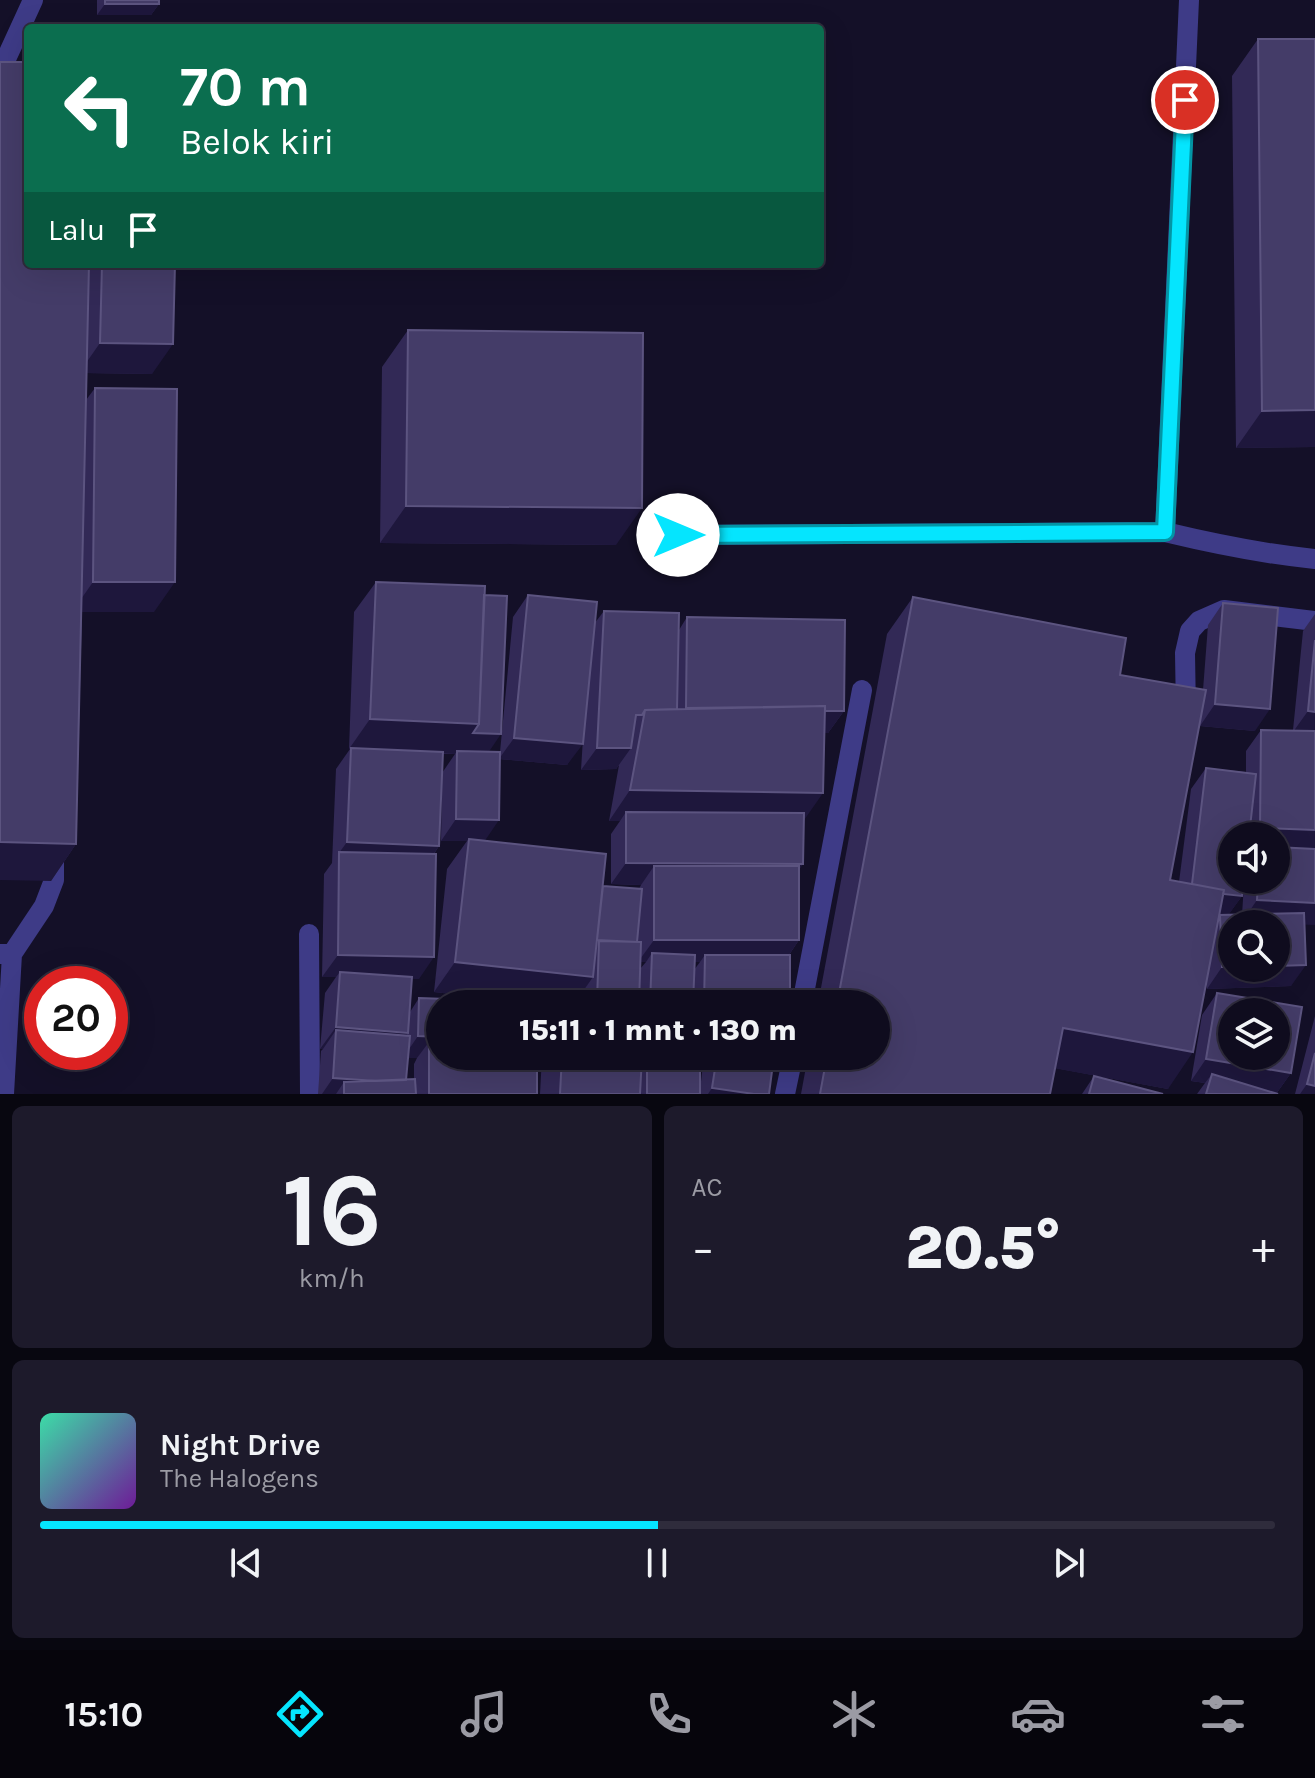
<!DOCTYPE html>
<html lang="id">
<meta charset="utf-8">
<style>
body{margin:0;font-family:Karla,sans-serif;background:#1d1a2b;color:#f1f3f6;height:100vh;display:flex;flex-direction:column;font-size:30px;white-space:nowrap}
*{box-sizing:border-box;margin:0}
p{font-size:26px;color:#9b9ba4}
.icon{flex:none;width:44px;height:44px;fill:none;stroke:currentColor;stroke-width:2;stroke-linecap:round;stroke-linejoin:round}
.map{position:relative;height:1094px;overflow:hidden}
.details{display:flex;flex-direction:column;gap:12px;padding:12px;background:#080710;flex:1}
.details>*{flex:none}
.banner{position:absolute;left:24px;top:24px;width:800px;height:244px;border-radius:8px;box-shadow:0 8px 32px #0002,0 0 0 2px #2f2c3c;background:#0b6e4f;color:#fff;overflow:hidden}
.controls{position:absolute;left:1218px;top:822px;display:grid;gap:16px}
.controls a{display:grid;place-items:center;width:72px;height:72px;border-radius:50%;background:#0f0c1e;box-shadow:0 8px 32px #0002,0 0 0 2px #2f2c3c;font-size:40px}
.speed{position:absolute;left:24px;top:966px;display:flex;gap:16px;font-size:40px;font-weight:700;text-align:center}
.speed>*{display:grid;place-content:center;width:104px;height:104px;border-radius:50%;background:#0f0c1e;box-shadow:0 8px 32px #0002,0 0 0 2px #2f2c3c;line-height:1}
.speed .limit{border:12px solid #d22;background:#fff;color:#111}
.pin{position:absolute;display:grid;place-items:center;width:68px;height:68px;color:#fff;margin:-34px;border:4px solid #fff;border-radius:50%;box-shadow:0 2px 8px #0007}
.me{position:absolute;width:88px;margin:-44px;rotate:90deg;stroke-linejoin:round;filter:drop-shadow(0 0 6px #0008)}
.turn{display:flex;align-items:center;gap:28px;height:168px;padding:0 24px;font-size:36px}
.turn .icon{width:104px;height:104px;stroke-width:2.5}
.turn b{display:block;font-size:56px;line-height:68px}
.then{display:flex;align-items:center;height:76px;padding:0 24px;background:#0003;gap:16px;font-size:30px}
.big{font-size:60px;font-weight:800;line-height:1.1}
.details .widget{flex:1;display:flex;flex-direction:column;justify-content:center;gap:12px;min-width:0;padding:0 28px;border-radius:12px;background:#1d1a2b}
.details .dial{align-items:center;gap:0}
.dial b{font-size:104px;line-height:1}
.song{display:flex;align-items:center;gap:24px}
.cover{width:96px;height:96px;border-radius:12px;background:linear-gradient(135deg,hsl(160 70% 55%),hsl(280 70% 35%))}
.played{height:8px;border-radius:4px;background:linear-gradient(90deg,#05e5fe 50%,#2f2c3c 50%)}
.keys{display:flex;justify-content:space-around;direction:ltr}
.heat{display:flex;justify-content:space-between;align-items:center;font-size:44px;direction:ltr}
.details .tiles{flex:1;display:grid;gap:12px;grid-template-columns:1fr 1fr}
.widget:last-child{grid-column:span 2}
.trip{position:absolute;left:426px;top:990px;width:464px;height:80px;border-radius:40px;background:#0f0c1e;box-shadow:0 8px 32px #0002,0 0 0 2px #2f2c3c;font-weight:800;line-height:80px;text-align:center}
.tabs{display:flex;height:128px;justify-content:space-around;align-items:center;background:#06050c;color:#9b9ba4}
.tabs .icon{width:56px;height:56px}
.tabs .selected{color:#05e5fe}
.tabs b{font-size:36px;color:#f1f3f6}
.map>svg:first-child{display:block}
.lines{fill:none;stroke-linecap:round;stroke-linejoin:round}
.lane{stroke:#3e3b87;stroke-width:20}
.street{stroke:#3e3b87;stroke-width:20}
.wall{fill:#322956;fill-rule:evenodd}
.shaded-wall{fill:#1e173c}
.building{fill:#443c68;stroke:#5c5480;stroke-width:2;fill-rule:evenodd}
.route-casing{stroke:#0395a5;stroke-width:20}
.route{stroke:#05e5fe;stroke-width:14}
</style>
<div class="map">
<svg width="1315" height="1094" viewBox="0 0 1315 1094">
<rect width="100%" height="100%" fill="#141028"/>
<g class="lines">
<path class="lane" d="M 1189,0 L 1165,532 C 1215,544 1264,554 1315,559
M 0,72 L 33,0
M 678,535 L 1165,532
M 0,954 L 12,954 L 4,1094
M 12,954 L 44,906 L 54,880 L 54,849"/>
<path class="street" d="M 1186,714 L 1185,653 L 1190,631 L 1199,621 L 1224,610 L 1315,621
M 309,934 L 310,1094
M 802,1004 L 862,690
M 785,1094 L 793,1056"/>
</g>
<path class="wall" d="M 97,0 L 159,0 L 159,4 L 151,15 L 97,15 Z
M 1258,39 L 1315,39 L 1315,447 L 1236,448 L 1232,76 Z
M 28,264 L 175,264 L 152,374 L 87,373 L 86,400 L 95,388 L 154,612 L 82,612 L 76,844 L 51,881 Z
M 408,330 L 616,545 L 380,543 L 382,367 Z
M 376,582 L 488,752 L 500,752 L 513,617 L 528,595 L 594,624 L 604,611 L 679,630 L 687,617 L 844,711 L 828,733 L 824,732 L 804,821 L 803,864 L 799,869 L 799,940 L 789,955 L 790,1004 L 583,1004 L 583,991 L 574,1004 L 440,1004 L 537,1094 L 318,1094 L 321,1051 L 323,1049 L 320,1049 L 325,993 L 336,977 L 322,977 L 324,874 L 332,863 L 336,769 L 350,749 L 349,749 L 354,612 ZM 583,738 L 581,770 L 616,769 L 619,765 L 609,821 L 620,821 L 611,834 L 611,884 L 641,885 L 639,889 L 603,886 L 484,841 L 500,759 L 567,765 ZM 443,754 L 455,754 L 442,773 ZM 442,779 L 441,841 L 467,841 L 447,869 L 434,992 L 513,1001 L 419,998 L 410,1012 L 412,978 L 419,979 L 434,854 L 439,846 ZM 641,962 L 646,962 L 640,969 ZM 694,962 L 700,962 L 694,970 ZM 408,1058 L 417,1058 L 414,1064 L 414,1079 L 406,1080 Z
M 913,597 L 1120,675 L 1203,690 L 1208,625 L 1223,603 L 1255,731 L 1200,726 L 1200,720 L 1170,880 L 1179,882 L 1191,789 L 1206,768 L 1246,772 L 1246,751 L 1261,730 L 1293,730 L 1303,631 L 1315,614 L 1315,830 L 1305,925 L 1291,986 L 1207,989 L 1206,983 L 1168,1089 L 1055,1068 L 1050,1094 L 801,1094 L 808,1056 L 876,1056 L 876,1004 L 818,1004 L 887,634 ZM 1232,836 L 1276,836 L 1276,880 L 1232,880 ZM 1244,883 L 1242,915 L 1228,915 L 1242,896 Z
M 1217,993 L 1291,1073 L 1276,1094 L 1278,1094 L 1197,1094 L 1205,1083 L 1191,1081 L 1202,1015 Z
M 1315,1016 L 1315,1094 L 1295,1094 Z
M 542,1056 L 700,1056 L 700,1090 L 704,1056 L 774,1056 L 769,1094 L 540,1094 Z
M 1094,1076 L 1163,1094 L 1082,1094 Z"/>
<path class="shaded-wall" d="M 105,4 L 159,4 L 151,15 L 97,15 Z
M 100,343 L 173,344 L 152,374 L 79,373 Z
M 1315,410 L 1315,447 L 1236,448 L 1262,411 Z
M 406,506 L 642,508 L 616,545 L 380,543 Z
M 93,582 L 175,582 L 154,612 L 72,612 Z
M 1215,704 L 1270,709 L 1255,731 L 1200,726 Z
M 686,708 L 844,711 L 828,733 L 671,730 Z
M 1308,711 L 1315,712 L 1315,735 L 1293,732 Z
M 370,719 L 479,724 L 501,734 L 486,756 L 457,751 L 455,754 L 349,749 Z
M 514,738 L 583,744 L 567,765 L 499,759 Z
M 597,748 L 631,748 L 616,769 L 581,770 Z
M 630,790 L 823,793 L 802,823 L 626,812 L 620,821 L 609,821 Z
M 456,819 L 499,820 L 484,842 L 469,839 L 467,841 L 441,841 Z
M 1260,828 L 1315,830 L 1315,849 L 1276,851 L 1276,836 L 1254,836 Z
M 0,842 L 76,844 L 51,881 L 0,880 Z
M 347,842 L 439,846 L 424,868 L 339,853 Z
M 626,863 L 803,864 L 788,886 L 654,866 L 641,885 L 611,884 Z
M 1191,890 L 1242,896 L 1227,917 L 1176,912 Z
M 1257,900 L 1315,903 L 1315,925 L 1242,922 Z
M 654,940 L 799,940 L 784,962 L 705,955 L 700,962 L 651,962 L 652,953 L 646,962 L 638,962 Z
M 338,955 L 434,957 L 419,979 L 339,977 L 340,972 L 336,977 L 322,977 Z
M 455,962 L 593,977 L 574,1004 L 539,1004 L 434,992 Z
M 1306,965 L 1291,986 L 1207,989 L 1222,967 L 1276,968 L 1276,966 Z
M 336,1027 L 408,1033 L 393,1054 L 336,1030 L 323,1049 L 320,1049 Z
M 1063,1028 L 1193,1052 L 1168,1089 L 1037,1065 Z
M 418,1036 L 440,1037 L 440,1056 L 429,1042 L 417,1058 L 403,1058 Z
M 1206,1059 L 1291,1073 L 1276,1094 L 1212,1074 L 1205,1083 L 1191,1081 Z
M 333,1078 L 406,1083 L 344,1082 L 336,1094 L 322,1094 Z
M 1307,1084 L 1315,1086 L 1315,1094 L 1300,1094 Z
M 712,1088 L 754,1094 L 708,1094 Z"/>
<path class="building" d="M 105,0 L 159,0 L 159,4 L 105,4 Z
M 1258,39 L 1315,39 L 1315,410 L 1262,411 Z
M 0,62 L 28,62 L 28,264 L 89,264 L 76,844 L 0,842 Z
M 102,264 L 175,264 L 173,344 L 100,343 Z
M 408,330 L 643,333 L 642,508 L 406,506 Z
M 95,388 L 177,389 L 175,582 L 93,582 Z
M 376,582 L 485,586 L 479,724 L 370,719 Z
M 484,595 L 507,596 L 501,734 L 473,733 L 479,724 Z
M 528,595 L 597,602 L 583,744 L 514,738 Z
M 913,597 L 1126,638 L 1120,675 L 1206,690 L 1170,880 L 1224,890 L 1193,1052 L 1063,1028 L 1050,1094 L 820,1094 L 827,1056 L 876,1056 L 876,1004 L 837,1004 Z
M 1223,603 L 1278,608 L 1270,709 L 1215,704 Z
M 604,611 L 679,613 L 677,709 L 645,710 L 642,715 L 636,715 L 631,748 L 597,748 Z
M 687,617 L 845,620 L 844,711 L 825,711 L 825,706 L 686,708 Z
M 1315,640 L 1315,712 L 1308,711 Z
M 825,706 L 823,793 L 630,790 L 645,710 Z
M 1261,730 L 1315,731 L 1315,830 L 1260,828 Z
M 351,748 L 443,752 L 439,846 L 347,842 Z
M 457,751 L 500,752 L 499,820 L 456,819 Z
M 1206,768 L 1256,774 L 1249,836 L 1232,836 L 1232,880 L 1244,880 L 1242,896 L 1223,894 L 1224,890 L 1192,884 Z
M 626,812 L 804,813 L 803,864 L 626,863 Z
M 469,839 L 606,854 L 593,977 L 455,962 Z
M 1276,847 L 1315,849 L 1315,903 L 1257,900 L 1258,880 L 1276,880 Z
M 339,852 L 436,854 L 434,957 L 338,955 Z
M 654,866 L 799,866 L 799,940 L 654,940 Z
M 603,886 L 642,889 L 637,942 L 597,940 Z
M 1304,913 L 1306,965 L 1276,966 L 1276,924 L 1232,924 L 1232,967 L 1222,967 L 1220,915 Z
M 599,941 L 641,942 L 639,1004 L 605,1004 L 597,1001 Z
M 652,953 L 695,955 L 693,1004 L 650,1004 Z
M 705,955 L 790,955 L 790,1004 L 704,1004 Z
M 340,972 L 412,977 L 408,1033 L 336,1027 Z
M 1217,993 L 1302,1007 L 1291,1073 L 1206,1059 ZM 1232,1012 L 1276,1012 L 1276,1056 L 1232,1056 Z
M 419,998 L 535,1002 L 535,1004 L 440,1004 L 440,1037 L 418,1036 Z
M 336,1030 L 410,1036 L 406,1080 L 376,1081 L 333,1078 Z
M 429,1042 L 440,1042 L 440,1056 L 537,1056 L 537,1094 L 429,1094 Z
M 1315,1053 L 1315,1086 L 1307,1084 Z
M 562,1056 L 642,1056 L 640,1094 L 560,1094 Z
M 647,1056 L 700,1056 L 700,1094 L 647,1094 Z
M 717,1056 L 774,1056 L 769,1094 L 754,1094 L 712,1088 Z
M 1212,1074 L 1278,1094 L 1206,1094 Z
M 1094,1076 L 1163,1094 L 1089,1094 Z
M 415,1079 L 416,1094 L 344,1094 L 344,1082 Z"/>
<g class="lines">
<defs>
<path id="route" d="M 678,535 L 1165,532 L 1185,100"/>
</defs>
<use href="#route" class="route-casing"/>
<use href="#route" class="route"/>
</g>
</svg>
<div class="controls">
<a><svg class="icon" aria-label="sound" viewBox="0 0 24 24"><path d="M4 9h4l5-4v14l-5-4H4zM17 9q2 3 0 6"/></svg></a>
<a><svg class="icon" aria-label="search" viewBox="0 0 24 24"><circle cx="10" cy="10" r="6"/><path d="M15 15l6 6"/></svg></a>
<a><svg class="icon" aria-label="layers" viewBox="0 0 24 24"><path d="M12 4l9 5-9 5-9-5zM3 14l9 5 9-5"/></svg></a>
</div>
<div class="speed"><div class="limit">20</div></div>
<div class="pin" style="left:1185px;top:100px;background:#d93025"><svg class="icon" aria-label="arrive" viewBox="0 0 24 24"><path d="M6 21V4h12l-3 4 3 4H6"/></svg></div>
<svg class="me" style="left:678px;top:535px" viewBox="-20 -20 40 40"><circle r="19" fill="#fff"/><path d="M0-13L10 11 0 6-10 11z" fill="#05e5fe"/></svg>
<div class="trip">15:11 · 1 mnt · 130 m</div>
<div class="banner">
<div class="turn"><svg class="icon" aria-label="left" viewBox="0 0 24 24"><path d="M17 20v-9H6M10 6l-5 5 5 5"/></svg><div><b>70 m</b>Belok kiri</div></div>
<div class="then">Lalu<svg class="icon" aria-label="arrive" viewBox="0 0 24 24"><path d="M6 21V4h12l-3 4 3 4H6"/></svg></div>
</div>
</div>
<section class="details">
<div class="tiles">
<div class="widget dial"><b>16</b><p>km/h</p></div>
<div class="widget"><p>AC</p>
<div class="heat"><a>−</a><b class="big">20.5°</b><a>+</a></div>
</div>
<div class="widget">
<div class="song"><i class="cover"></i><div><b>Night Drive</b><p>The Halogens</p></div></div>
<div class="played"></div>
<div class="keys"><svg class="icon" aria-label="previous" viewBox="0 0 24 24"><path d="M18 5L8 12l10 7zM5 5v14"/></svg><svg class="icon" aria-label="pause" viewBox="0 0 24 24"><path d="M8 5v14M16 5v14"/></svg><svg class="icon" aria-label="next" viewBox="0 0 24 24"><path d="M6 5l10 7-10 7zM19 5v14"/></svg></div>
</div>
</div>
</section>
<nav class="tabs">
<b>15:10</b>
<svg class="icon selected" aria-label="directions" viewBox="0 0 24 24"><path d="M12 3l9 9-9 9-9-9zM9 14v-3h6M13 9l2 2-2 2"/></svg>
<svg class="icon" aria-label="music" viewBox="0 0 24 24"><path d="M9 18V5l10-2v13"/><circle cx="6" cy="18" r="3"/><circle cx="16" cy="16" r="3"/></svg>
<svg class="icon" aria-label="phone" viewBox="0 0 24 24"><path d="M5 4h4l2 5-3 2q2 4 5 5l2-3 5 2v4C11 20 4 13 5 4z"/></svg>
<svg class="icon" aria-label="climate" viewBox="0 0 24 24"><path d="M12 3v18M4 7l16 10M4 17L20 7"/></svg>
<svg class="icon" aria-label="car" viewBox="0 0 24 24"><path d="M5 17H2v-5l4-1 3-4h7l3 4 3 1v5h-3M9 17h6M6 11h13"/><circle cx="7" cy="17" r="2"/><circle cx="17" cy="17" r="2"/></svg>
<svg class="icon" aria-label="filters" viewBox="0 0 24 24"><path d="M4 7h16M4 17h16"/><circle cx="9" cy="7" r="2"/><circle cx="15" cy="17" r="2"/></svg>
</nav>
